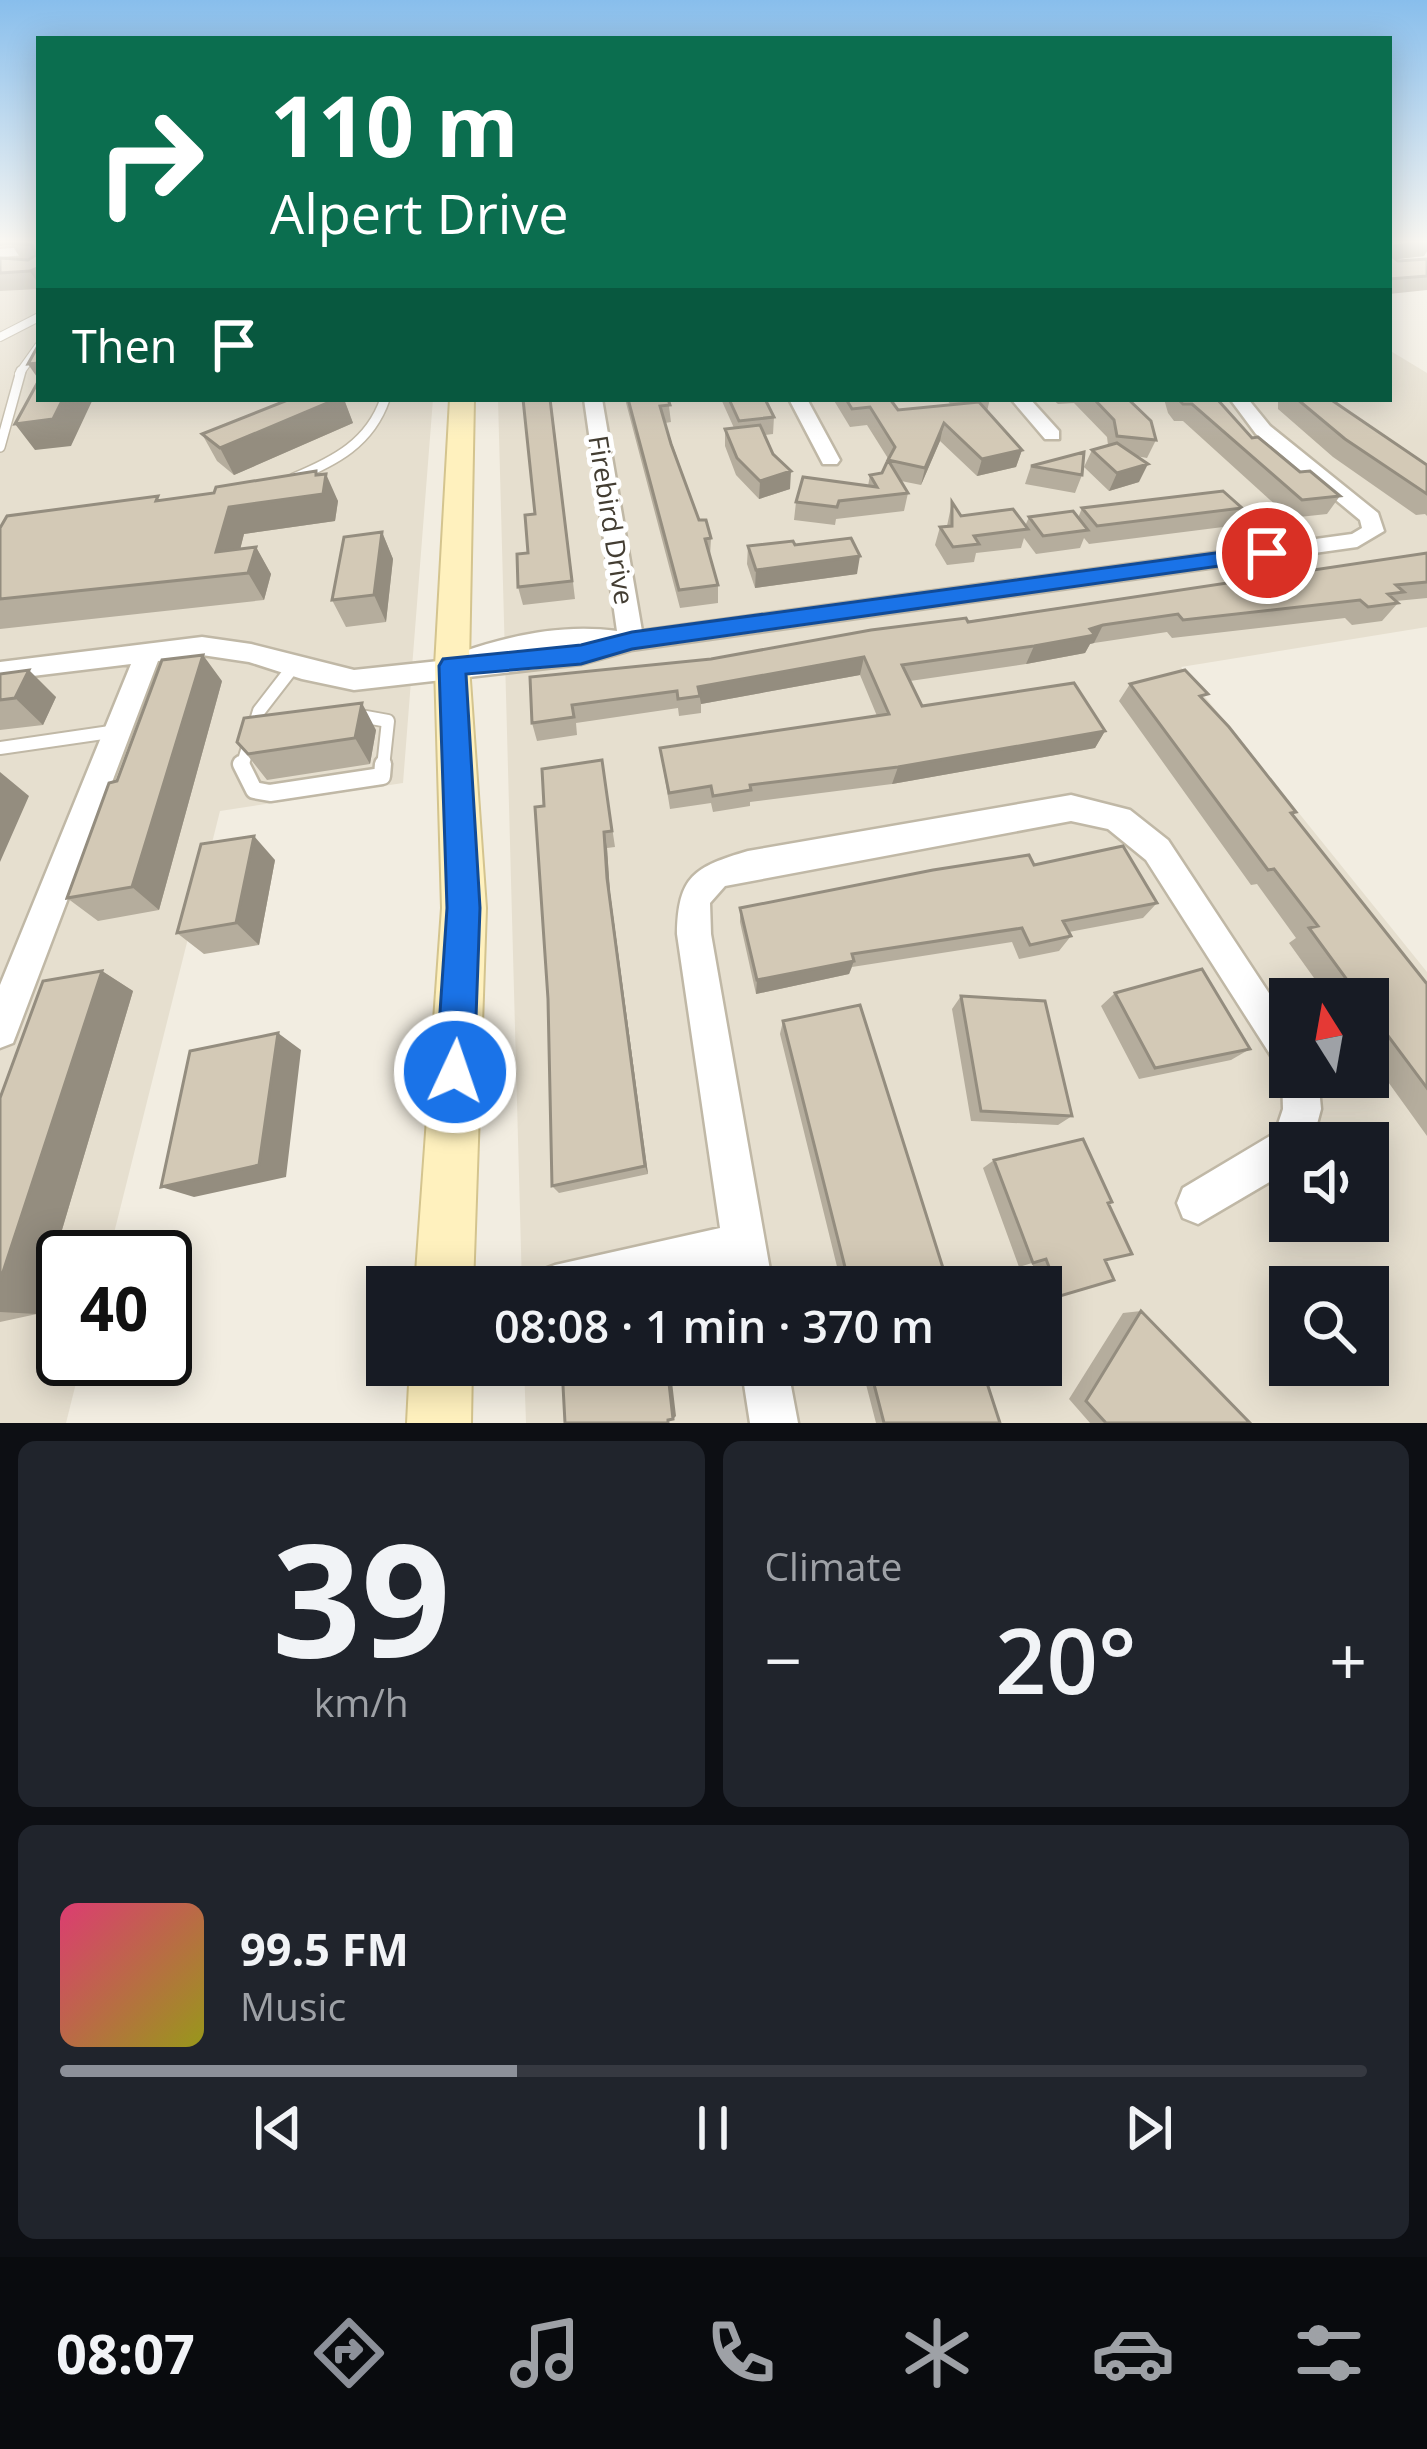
<!DOCTYPE html>
<meta charset="utf-8">
<style>
body{margin:0;font-family:"Open Sans",sans-serif;background:#20242c;color:#f1f3f6;height:100vh;display:flex;flex-direction:column;font-size:45px;white-space:nowrap}
*{box-sizing:border-box;margin:0}
p{font-size:39px;color:#9ea1a6}
.icon{flex:none;width:66px;height:66px;fill:none;stroke:currentColor;stroke-width:2;stroke-linecap:round;stroke-linejoin:round}
.map{position:relative;height:1423px;overflow:hidden}
.sheet{display:flex;flex-direction:column;gap:18px;padding:18px;background:#0d0f14;flex:1}
.sheet>*{flex:none}
.hud{position:absolute;left:36px;top:36px;width:1356px;height:366px;border-radius:0px;box-shadow:0 6px 30px #0003;background:#0b6e4f;color:#fff;overflow:hidden}
.needle{width:78px;rotate:349deg}
.tools{position:absolute;left:1269px;top:978px;display:grid;gap:24px}
.tools a{display:grid;place-items:center;width:120px;height:120px;border-radius:0px;background:#171b24;box-shadow:0 6px 30px #0003;font-size:60px}
.speed{position:absolute;left:36px;top:1230px;display:flex;gap:24px;font-size:60px;font-weight:700;text-align:center}
.speed>*{display:grid;place-content:center;width:156px;height:156px;border-radius:50%;background:#171b24;box-shadow:0 6px 30px #0003;line-height:1}
.speed .limit{border:6px solid #111;border-radius:18px;background:#fff;color:#111}
.pin{position:absolute;display:grid;place-items:center;width:102px;height:102px;color:#fff;margin:-51px;border:6px solid #fff;border-radius:50%;box-shadow:0 3px 12px #0007}
.me{position:absolute;width:132px;margin:-66px;rotate:3deg;stroke-linejoin:round;filter:drop-shadow(0 0 9px #0008)}
.turn{display:flex;align-items:center;gap:42px;height:252px;padding:0 36px;font-size:54px}
.turn .icon{width:156px;height:156px;stroke-width:2.5}
.turn b{display:block;font-size:84px;line-height:102px}
.then{display:flex;align-items:center;height:114px;padding:0 36px;background:#0003;gap:24px;font-size:45px}
.big{font-size:90px;font-weight:600;line-height:1.1}
.sheet .tile{flex:1;display:flex;flex-direction:column;justify-content:center;gap:18px;min-width:0;padding:0 42px;border-radius:18px;background:#20242c}
.sheet .dial{align-items:center;gap:0}
.dial b{font-size:156px;line-height:1}
.song{display:flex;align-items:center;gap:36px}
.cover{width:144px;height:144px;border-radius:18px;background:linear-gradient(135deg,hsl(340 70% 55%),hsl(60 70% 35%))}
.played{height:12px;border-radius:6px;background:linear-gradient(90deg,#8c9099 35%,#363941 35%)}
.keys{display:flex;justify-content:space-around;direction:ltr}
.heat{display:flex;justify-content:space-between;align-items:center;font-size:66px;direction:ltr}
.sheet .tiles{flex:1;display:grid;gap:18px;grid-template-columns:1fr 1fr}
.tile:last-child{grid-column:span 2}
.trip{position:absolute;left:366px;top:1266px;width:696px;height:120px;border-radius:0px;background:#171b24;box-shadow:0 6px 30px #0003;font-weight:600;line-height:120px;text-align:center}
.tab-bar{display:flex;height:192px;justify-content:space-around;align-items:center;background:#090b0e;color:#9ea1a6}
.tab-bar .icon{width:84px;height:84px}
.tab-bar .current{color:#8c9099}
.tab-bar b{font-size:54px;color:#f1f3f6}
.map>svg:first-child{display:block}
.residential{fill:#e6dfcf;fill-rule:evenodd}
.lines{fill:none;stroke-linecap:round;stroke-linejoin:round}
.lane-far3-casing{stroke:#c0b8a6;stroke-width:10}
.lane-far2-casing{stroke:#c0b8a6;stroke-width:12}
.lane-far1-casing{stroke:#c0b8a6;stroke-width:16}
.lane-casing{stroke:#c0b8a6;stroke-width:21}
.street-casing{stroke:#c0b8a6;stroke-width:5}
.secondary-casing{stroke:#d4c48e;stroke-width:4}
.lane-far3{stroke:#fff;stroke-width:8}
.lane-far2{stroke:#fff;stroke-width:9}
.lane-far1{stroke:#fff;stroke-width:12}
.lane{stroke:#fff;stroke-width:16}
.street{fill:#fff;fill-rule:evenodd}
.secondary{fill:#fff1be;fill-rule:evenodd}
.wall{fill:#b5ad9d}
.shaded-wall{fill:#948d7f}
.building{fill:#d3c9b6;stroke:#948d7f;stroke-width:3}
.route{fill:#1a73e8;stroke:#114b97;stroke-width:3}
.labels{text-anchor:middle;dominant-baseline:central;stroke-width:10;stroke-linejoin:round;paint-order:stroke}
.far-street-label{font-size:27px;fill:#433d32;stroke:#fff}
</style>
<div class="map">
<svg width="1427" height="1423" viewBox="0 0 1427 1423">
<rect width="100%" height="100%" fill="#f2ede1"/>
<path class="residential" d="M 39,251 L 39,399 L 433,399 L 403,783 L 220,811 L 108,1257 L 63,1257 L 63,1359 L 82,1359 L 66,1423 L 0,1423 L 0,253 Z
M 1389,350 L 1427,373 L 1427,627 L 1181,667 L 1427,972 L 1427,1423 L 526,1423 L 524,1365 L 1041,1365 L 1041,1287 L 522,1287 L 498,399 L 1389,399 ZM 1290,999 L 1368,999 L 1368,1077 L 1290,1077 ZM 1290,1143 L 1368,1143 L 1368,1221 L 1290,1221 ZM 1290,1287 L 1368,1287 L 1368,1365 L 1290,1365 Z"/>
<g class="lines">
<defs>
<path id="lane-far3" d="M 0,337 L 39,317
M 19,374 L 39,346"/>
<path id="lane-far2" d="M 0,447 L 21,371
M 294,478 C 335,461 370,443 385,399"/>
<path id="lane-far1" d="M 355,715 L 388,721 L 383,767
M 0,748 L 117,731
M 242,767 L 259,711 L 293,667"/>
<path id="lane" d="M 241,764 L 254,790 L 270,793 L 382,776 L 383,764"/>
<path id="street" d="M 39,246 L 39,254 L 0,257 L 0,249 Z
M 584,399 L 602,399 L 642,631 L 1352,534 L 1362,528 L 1360,520 L 1256,434 L 1230,399 L 1248,399 L 1270,426 L 1378,513 L 1384,531 L 1357,547 L 631,650 L 581,664 L 354,690 L 302,679 L 249,662 L 202,655 L 158,661 L 18,1030 L 13,1043 L 0,1048 L 0,985 L 131,664 L 0,680 L 0,662 L 202,637 L 251,644 L 354,670 L 458,659 L 462,652 C 513,635 563,624 617,631 Z
M 789,399 L 807,399 L 840,460 L 837,464 L 823,464 Z
M 1011,399 L 1030,399 L 1059,431 L 1059,439 L 1045,439 Z
M 1071,795 L 1130,810 L 1168,840 L 1290,1025 L 1290,1077 L 1318,1077 L 1321,1109 L 1312,1143 L 1290,1143 L 1290,1170 L 1198,1224 L 1183,1218 L 1177,1203 L 1183,1188 L 1275,1133 L 1283,1109 L 1282,1073 L 1146,860 L 1108,829 L 1071,821 L 725,886 L 710,903 L 711,934 L 773,1287 L 729,1287 L 726,1269 L 649,1287 L 533,1287 L 539,1271 L 555,1265 L 720,1228 L 677,934 C 678,876 694,867 748,851 Z
M 741,1365 L 787,1365 L 798,1423 L 750,1423 Z"/>
<path id="secondary" d="M 450,399 L 474,399 L 469,666 L 486,908 L 473,1287 L 415,1287 L 442,908 L 435,666 Z
M 410,1365 L 472,1365 L 471,1423 L 407,1423 Z"/>
</defs>
<use href="#lane-far3" class="lane-far3-casing"/>
<use href="#lane-far2" class="lane-far2-casing"/>
<use href="#lane-far1" class="lane-far1-casing"/>
<use href="#lane" class="lane-casing"/>
<use href="#street" class="street-casing"/>
<use href="#secondary" class="secondary-casing"/>
<use href="#lane-far3" class="lane-far3"/>
<use href="#lane-far2" class="lane-far2"/>
<use href="#lane-far1" class="lane-far1"/>
<use href="#lane" class="lane"/>
<use href="#street" class="street"/>
<use href="#secondary" class="secondary"/>
</g>
<path class="wall" d="M 0,240 L 39,240 L 39,289 L 0,291 L 0,258 L 21,259 L 12,245 L 0,246 Z
M 1389,240 L 1427,240 L 1427,251 L 1424,256 L 1396,259 L 1398,261 L 1427,259 L 1427,290 L 1389,294 Z
M 290,399 L 347,399 L 344,400 L 353,423 L 234,475 L 217,461 L 202,434 Z
M 551,399 L 575,599 L 523,605 L 518,587 L 528,553 L 535,514 Z
M 625,399 L 668,399 L 671,422 L 665,423 L 699,520 L 711,538 L 710,556 L 718,585 L 718,603 L 680,608 Z
M 721,399 L 765,399 L 774,417 L 773,434 L 765,435 L 790,489 L 759,499 L 736,475 L 725,446 L 725,429 L 734,428 Z
M 833,399 L 890,399 L 898,410 L 951,405 L 946,399 L 990,399 L 987,411 L 1022,450 L 1016,467 L 977,476 L 940,441 L 921,485 L 901,481 L 908,493 L 904,511 L 836,519 L 835,525 L 794,520 L 796,502 L 868,486 L 870,475 L 882,473 L 889,460 L 867,425 L 850,427 Z
M 1052,399 L 1128,399 L 1156,440 L 1147,458 L 1136,456 L 1139,482 L 1109,491 L 1084,467 L 1092,450 L 1108,445 L 1107,437 L 1074,403 L 1058,404 Z
M 1164,399 L 1217,399 L 1252,438 L 1300,472 L 1340,496 L 1327,514 L 1290,518 L 1183,421 L 1174,421 L 1168,413 Z
M 1278,399 L 1330,399 L 1427,465 L 1427,516 L 1425,514 L 1416,515 L 1333,457 L 1278,409 Z
M 1031,466 L 1082,475 L 1075,493 L 1025,484 Z
M 318,475 L 338,501 L 335,521 L 244,534 L 240,549 L 256,547 L 271,574 L 264,600 L 0,629 L 0,528 Z
M 952,502 L 961,516 L 1025,526 L 1029,517 L 1078,518 L 1082,508 L 1242,508 L 1231,526 L 1089,544 L 1084,538 L 1080,548 L 1036,554 L 1024,538 L 1021,548 L 976,553 L 974,562 L 947,565 L 935,545 L 940,527 L 947,526 Z
M 382,532 L 393,559 L 386,622 L 346,627 L 332,600 Z
M 748,546 L 857,574 L 755,588 L 747,564 Z
M 1427,553 L 1427,598 L 1396,601 L 1398,603 L 1382,621 L 1352,625 L 1345,618 L 1172,638 L 1167,632 L 1094,643 L 1090,644 L 1085,653 L 1026,664 L 910,681 L 922,706 L 1105,731 L 1095,748 L 892,784 L 750,802 L 750,806 L 713,812 L 711,803 L 670,809 L 660,748 L 877,716 L 860,675 L 701,704 L 701,713 L 679,716 L 678,708 L 576,723 L 577,735 L 537,741 L 532,723 L 530,677 L 711,659 Z
M 0,674 L 56,697 L 43,725 L 0,730 Z
M 222,681 L 159,910 L 98,921 L 67,898 L 117,781 Z
M 1130,684 L 1204,700 L 1296,812 L 1293,815 L 1427,984 L 1427,1136 L 1368,1054 L 1368,999 L 1329,999 L 1289,943 L 1296,938 L 1257,884 L 1251,885 L 1119,701 Z
M 376,730 L 370,764 L 267,780 L 237,742 Z
M 602,760 L 615,847 L 607,848 L 610,893 L 648,1174 L 559,1193 L 552,1186 L 544,806 Z
M 275,860 L 259,945 L 204,954 L 177,933 Z
M 1034,865 L 1157,903 L 1143,918 L 1069,932 L 1071,936 L 1059,951 L 1019,959 L 1012,942 L 852,967 L 849,974 L 756,994 L 740,922 L 740,908 Z
M 102,971 L 133,991 L 37,1314 L 0,1322 L 0,1098 Z
M 1115,993 L 1250,1049 L 1231,1060 L 1139,1079 L 1101,1006 Z
M 961,996 L 1072,1116 L 1058,1125 L 971,1121 L 952,1009 Z
M 783,1021 L 949,1287 L 842,1287 L 780,1034 Z
M 994,1160 L 1108,1203 L 1105,1261 L 1060,1296 L 1045,1298 L 1032,1263 L 1019,1267 L 983,1168 Z
M 1141,1311 L 1250,1423 L 1090,1423 L 1069,1399 L 1123,1313 Z
M 861,1365 L 974,1365 L 979,1379 L 986,1380 L 1000,1423 L 876,1423 Z"/>
<path class="shaded-wall" d="M 0,240 L 39,240 L 0,246 Z
M 1427,242 L 1427,251 L 1424,256 L 1389,260 L 1394,246 Z
M 39,267 L 39,285 L 30,271 Z
M 39,363 L 39,380 L 28,364 Z
M 63,399 L 93,399 L 71,446 L 35,450 L 15,424 Z
M 337,399 L 344,399 L 353,423 L 234,475 L 220,448 Z
M 944,423 L 940,441 L 921,485 L 925,468 Z
M 1022,450 L 1016,467 L 977,476 L 982,459 Z
M 1148,464 L 1139,482 L 1109,491 L 1117,473 Z
M 316,471 L 324,488 L 326,474 L 338,501 L 335,521 L 244,534 L 234,574 L 216,552 L 229,507 L 316,475 Z
M 791,471 L 790,489 L 759,499 L 760,481 Z
M 382,532 L 393,559 L 386,622 L 374,595 Z
M 256,547 L 271,574 L 264,600 L 248,573 Z
M 860,556 L 857,574 L 755,588 L 756,570 Z
M 1103,625 L 1094,643 L 1090,644 L 1085,653 L 1026,664 L 1034,646 Z
M 203,655 L 222,681 L 159,910 L 132,887 Z
M 864,657 L 860,675 L 701,704 L 698,687 Z
M 29,670 L 56,697 L 43,725 L 15,698 Z
M 362,703 L 376,730 L 370,764 L 355,738 Z
M 1105,731 L 1095,748 L 892,784 L 898,767 Z
M 0,772 L 29,796 L 0,862 Z
M 604,832 L 607,848 L 610,893 L 648,1174 L 645,1166 L 607,878 Z
M 254,836 L 275,860 L 259,945 L 236,923 Z
M 854,961 L 849,974 L 756,994 L 757,980 Z
M 102,971 L 133,991 L 37,1314 L 0,1312 L 0,1281 Z
M 278,1033 L 301,1050 L 286,1177 L 194,1197 L 161,1187 Z
M 667,1365 L 670,1365 L 676,1416 L 673,1419 Z"/>
<path class="building" d="M 29,240 L 39,240 L 39,267 L 30,271 L 0,273 L 0,258 L 28,260 L 36,255 L 32,245 L 11,243 Z
M 1389,240 L 1427,240 L 1427,242 L 1394,246 L 1393,257 L 1398,261 L 1427,259 L 1427,276 L 1389,279 Z
M 39,344 L 39,363 L 28,364 Z
M 39,380 L 39,399 L 63,399 L 53,419 L 15,424 Z
M 290,399 L 337,399 L 220,448 L 202,434 Z
M 523,399 L 550,399 L 572,581 L 518,587 L 517,554 L 528,553 L 525,515 L 535,514 Z
M 628,399 L 668,399 L 670,405 L 660,406 L 671,444 L 699,520 L 706,520 L 711,538 L 705,539 L 718,585 L 679,590 Z
M 729,399 L 765,399 L 774,417 L 739,421 Z
M 846,399 L 890,399 L 898,410 L 979,402 L 1022,450 L 982,459 L 944,423 L 925,468 L 888,460 L 895,447 L 870,407 L 852,409 Z
M 1094,399 L 1128,399 L 1151,421 L 1156,440 L 1117,436 L 1114,420 Z
M 1178,399 L 1217,399 L 1252,438 L 1258,437 L 1300,472 L 1310,471 L 1340,496 L 1302,500 L 1192,404 L 1183,404 Z
M 1297,399 L 1330,399 L 1427,465 L 1427,494 L 1345,439 Z
M 760,425 L 773,454 L 791,471 L 760,481 L 737,458 L 725,429 Z
M 1117,443 L 1148,464 L 1117,473 L 1092,450 Z
M 1084,452 L 1082,475 L 1031,466 Z
M 888,460 L 908,493 L 839,501 L 837,507 L 796,502 L 803,477 L 877,487 L 870,475 L 882,473 Z
M 316,471 L 316,475 L 326,474 L 323,494 L 229,507 L 216,552 L 256,547 L 248,573 L 0,599 L 0,528 L 7,516 L 158,496 L 156,501 L 214,493 L 216,487 Z
M 1223,491 L 1242,508 L 1097,526 L 1082,508 Z
M 952,502 L 961,516 L 1013,509 L 1028,529 L 974,536 L 979,544 L 953,547 L 940,527 L 952,526 Z
M 1073,511 L 1088,530 L 1043,536 L 1029,517 Z
M 382,532 L 374,595 L 332,600 L 344,537 Z
M 851,538 L 860,556 L 756,570 L 748,546 L 793,541 L 795,545 Z
M 1427,553 L 1427,582 L 1396,585 L 1404,592 L 1388,594 L 1398,603 L 1368,607 L 1360,600 L 1183,620 L 1178,614 L 1103,625 L 1090,629 L 1095,635 L 1034,646 L 902,665 L 922,706 L 1074,683 L 1105,731 L 898,767 L 750,785 L 751,790 L 713,796 L 711,786 L 669,793 L 660,748 L 889,714 L 864,657 L 698,687 L 700,696 L 678,699 L 677,691 L 572,705 L 574,717 L 532,723 L 530,677 L 711,659 L 871,630 L 966,618 L 968,622 Z
M 203,655 L 132,887 L 67,898 L 109,783 L 117,781 L 162,660 Z
M 29,670 L 15,698 L 0,700 L 0,674 Z
M 1185,670 L 1208,694 L 1200,696 L 1229,727 L 1296,812 L 1291,813 L 1427,984 L 1427,1088 L 1368,1009 L 1368,999 L 1361,999 L 1309,928 L 1318,926 L 1274,869 L 1268,870 L 1130,684 Z
M 362,703 L 355,738 L 248,754 L 237,742 L 244,718 Z
M 602,760 L 612,831 L 604,832 L 607,878 L 645,1166 L 552,1186 L 548,999 L 535,807 L 544,806 L 542,769 Z
M 254,836 L 236,923 L 177,933 L 201,844 Z
M 1123,846 L 1157,903 L 1063,921 L 1071,936 L 1030,945 L 1022,928 L 852,954 L 854,961 L 757,980 L 740,908 L 933,870 L 1029,855 L 1034,865 Z
M 1202,969 L 1250,1049 L 1155,1068 L 1115,993 Z
M 102,971 L 0,1281 L 0,1098 L 43,981 Z
M 961,996 L 1045,1001 L 1072,1116 L 981,1111 Z
M 860,1005 L 949,1287 L 850,1287 L 783,1021 Z
M 278,1033 L 259,1165 L 161,1187 L 190,1051 Z
M 1083,1139 L 1112,1202 L 1108,1203 L 1132,1254 L 1105,1260 L 1114,1280 L 1060,1296 L 1046,1259 L 1033,1263 L 994,1160 Z
M 1141,1311 L 1250,1423 L 1106,1423 L 1086,1401 Z
M 571,1365 L 667,1365 L 673,1419 L 668,1420 L 668,1423 L 565,1423 L 562,1367 Z
M 869,1365 L 974,1365 L 980,1382 L 986,1380 L 1000,1423 L 884,1423 Z"/>
<linearGradient id="sky" x2="0" y2="1"><stop stop-color="#88beec"/><stop offset="0.55" stop-color="#f9f7f2"/><stop offset="1" stop-color="#f9f7f2" stop-opacity="0"/></linearGradient>
<rect width="1427" height="440" fill="url(#sky)"/>
<path class="route" d="M 1267,546 L 1275,548 L 1275,558 L 632,649 L 581,664 L 466,674 L 480,908 L 474,1072 L 469,1085 L 455,1091 L 442,1085 L 436,1072 L 447,908 L 439,666 L 443,659 L 581,645 L 632,632 Z"/>
<g class="labels">
<g class="far-street-label">
<text transform="translate(612 520) rotate(81)">Firebird Drive</text>
</g>
</g>
</svg>
<div class="tools">
<a><svg class="needle" viewBox="-14 -14 28 28"><path d="M0-13l5 13h-10z" fill="#e53935"/><path d="M0 13l5-13h-10z" fill="#9ea1a6"/></svg></a>
<a><svg class="icon" aria-label="sound" viewBox="0 0 24 24"><path d="M4 9h4l5-4v14l-5-4H4zM17 9q2 3 0 6"/></svg></a>
<a><svg class="icon" aria-label="search" viewBox="0 0 24 24"><circle cx="10" cy="10" r="6"/><path d="M15 15l6 6"/></svg></a>
</div>
<div class="speed"><div class="limit">40</div></div>
<div class="pin" style="left:1267px;top:553px;background:#d93025"><svg class="icon" aria-label="arrive" viewBox="0 0 24 24"><path d="M6 21V4h12l-3 4 3 4H6"/></svg></div>
<svg class="me" style="left:455px;top:1072px" viewBox="-20 -20 40 40"><circle r="17" fill="#1a73e8" stroke="#fff" stroke-width="3"/><path d="M0-11L8 9 0 5-8 9z" fill="#fff"/></svg>
<div class="trip">08:08 · 1 min · 370 m</div>
<div class="hud">
<div class="turn"><svg class="icon" aria-label="right" viewBox="0 0 24 24"><path d="M7 20v-9h11M14 6l5 5-5 5"/></svg><div><b>110 m</b>Alpert Drive</div></div>
<div class="then">Then<svg class="icon" aria-label="arrive" viewBox="0 0 24 24"><path d="M6 21V4h12l-3 4 3 4H6"/></svg></div>
</div>
</div>
<section class="sheet">
<div class="tiles">
<div class="tile dial"><b>39</b><p>km/h</p></div>
<div class="tile"><p>Climate</p>
<div class="heat"><a>−</a><b class="big">20°</b><a>+</a></div>
</div>
<div class="tile">
<div class="song"><i class="cover"></i><div><b>99.5 FM</b><p>Music</p></div></div>
<div class="played"></div>
<div class="keys"><svg class="icon" aria-label="previous" viewBox="0 0 24 24"><path d="M18 5L8 12l10 7zM5 5v14"/></svg><svg class="icon" aria-label="pause" viewBox="0 0 24 24"><path d="M8 5v14M16 5v14"/></svg><svg class="icon" aria-label="next" viewBox="0 0 24 24"><path d="M6 5l10 7-10 7zM19 5v14"/></svg></div>
</div>
</div>
</section>
<nav class="tab-bar">
<b>08:07</b>
<svg class="icon current" aria-label="directions" viewBox="0 0 24 24"><path d="M12 3l9 9-9 9-9-9zM9 14v-3h6M13 9l2 2-2 2"/></svg>
<svg class="icon" aria-label="music" viewBox="0 0 24 24"><path d="M9 18V5l10-2v13"/><circle cx="6" cy="18" r="3"/><circle cx="16" cy="16" r="3"/></svg>
<svg class="icon" aria-label="phone" viewBox="0 0 24 24"><path d="M5 4h4l2 5-3 2q2 4 5 5l2-3 5 2v4C11 20 4 13 5 4z"/></svg>
<svg class="icon" aria-label="climate" viewBox="0 0 24 24"><path d="M12 3v18M4 7l16 10M4 17L20 7"/></svg>
<svg class="icon" aria-label="car" viewBox="0 0 24 24"><path d="M5 17H2v-5l4-1 3-4h7l3 4 3 1v5h-3M9 17h6M6 11h13"/><circle cx="7" cy="17" r="2"/><circle cx="17" cy="17" r="2"/></svg>
<svg class="icon" aria-label="filters" viewBox="0 0 24 24"><path d="M4 7h16M4 17h16"/><circle cx="9" cy="7" r="2"/><circle cx="15" cy="17" r="2"/></svg>
</nav>
